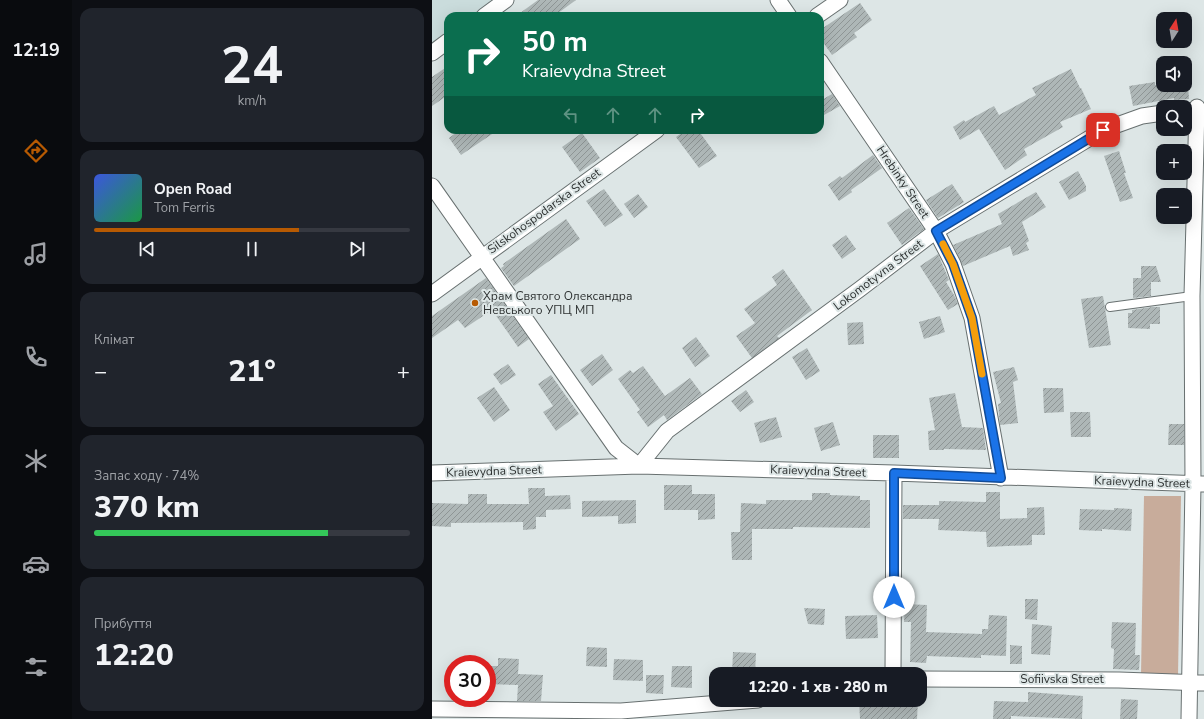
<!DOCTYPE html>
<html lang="uk">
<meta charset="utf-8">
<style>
body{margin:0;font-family:"Nunito Sans",sans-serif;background:#20242c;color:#f1f3f6;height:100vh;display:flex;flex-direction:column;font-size:15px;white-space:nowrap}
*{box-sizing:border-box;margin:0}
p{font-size:13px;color:#9ea1a6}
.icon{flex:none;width:22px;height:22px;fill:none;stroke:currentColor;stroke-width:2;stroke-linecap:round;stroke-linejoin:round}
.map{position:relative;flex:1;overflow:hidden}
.sheet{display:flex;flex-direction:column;gap:8px;padding:8px;background:#0d0f14;width:360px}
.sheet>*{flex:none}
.guide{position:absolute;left:12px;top:12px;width:380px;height:122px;border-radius:12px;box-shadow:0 4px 16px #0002;background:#0b6e4f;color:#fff;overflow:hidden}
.needle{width:26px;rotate:11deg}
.buttons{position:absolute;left:724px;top:12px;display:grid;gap:8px}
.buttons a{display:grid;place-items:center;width:36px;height:36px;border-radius:8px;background:#171b24;box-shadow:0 4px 16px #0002;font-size:20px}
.speed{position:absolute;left:12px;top:655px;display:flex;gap:8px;font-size:20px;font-weight:700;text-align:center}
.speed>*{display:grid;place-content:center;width:52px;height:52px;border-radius:50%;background:#171b24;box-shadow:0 4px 16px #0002;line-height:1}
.speed .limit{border:6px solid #d22;background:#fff;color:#111}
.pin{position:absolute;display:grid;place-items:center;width:34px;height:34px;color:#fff;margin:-17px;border-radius:8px;box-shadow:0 2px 6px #0006}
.me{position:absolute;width:44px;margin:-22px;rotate:0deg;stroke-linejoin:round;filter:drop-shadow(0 0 3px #0008)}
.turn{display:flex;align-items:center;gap:14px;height:84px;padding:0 12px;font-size:18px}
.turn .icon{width:52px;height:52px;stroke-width:2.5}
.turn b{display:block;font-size:28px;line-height:34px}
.lanes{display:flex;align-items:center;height:38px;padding:0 12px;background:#0003;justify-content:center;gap:20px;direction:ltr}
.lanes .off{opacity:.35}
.big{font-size:30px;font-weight:800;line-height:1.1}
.sheet .card{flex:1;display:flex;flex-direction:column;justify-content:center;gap:6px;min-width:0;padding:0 14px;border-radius:12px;background:#20242c}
.sheet .dial{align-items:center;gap:0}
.dial b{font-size:52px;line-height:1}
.song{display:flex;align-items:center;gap:12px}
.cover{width:48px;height:48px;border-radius:6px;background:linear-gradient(135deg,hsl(230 70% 55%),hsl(140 70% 35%))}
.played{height:4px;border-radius:2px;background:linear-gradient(90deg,#b75a02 65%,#363941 65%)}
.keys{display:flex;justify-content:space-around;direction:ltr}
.heat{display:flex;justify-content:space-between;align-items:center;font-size:22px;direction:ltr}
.charge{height:6px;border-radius:3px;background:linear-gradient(90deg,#34c759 74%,#363941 0)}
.trip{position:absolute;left:277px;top:667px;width:218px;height:40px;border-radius:12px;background:#171b24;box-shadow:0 4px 16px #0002;font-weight:800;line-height:40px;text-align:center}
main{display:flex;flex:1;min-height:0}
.tabs{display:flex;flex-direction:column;width:72px;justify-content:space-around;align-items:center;background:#090b0e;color:#9ea1a6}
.tabs .icon{width:28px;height:28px}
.tabs .selected{color:#b75a02}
.tabs b{font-size:18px;color:#f1f3f6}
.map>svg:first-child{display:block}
.built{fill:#cadcdc}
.grass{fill:#c8ac9b}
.building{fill:url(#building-hatch)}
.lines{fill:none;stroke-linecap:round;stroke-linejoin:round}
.service-casing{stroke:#687070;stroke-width:10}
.minor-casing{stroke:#687070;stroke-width:17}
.service{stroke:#fff;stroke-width:8}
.minor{stroke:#fff;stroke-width:15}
.route-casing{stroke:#114b97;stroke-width:10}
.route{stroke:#1a73e8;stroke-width:7}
.slow{stroke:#f59e0b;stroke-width:7}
.poi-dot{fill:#b75a02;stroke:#dde6e6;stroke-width:1.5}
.labels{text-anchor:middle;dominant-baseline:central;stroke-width:4;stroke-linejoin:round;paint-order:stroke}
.street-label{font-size:12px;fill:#2d3131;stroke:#dde6e6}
.poi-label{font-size:12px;fill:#2d3131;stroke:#dde6e6;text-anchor:start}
</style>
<main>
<nav class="tabs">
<b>12:19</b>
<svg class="icon selected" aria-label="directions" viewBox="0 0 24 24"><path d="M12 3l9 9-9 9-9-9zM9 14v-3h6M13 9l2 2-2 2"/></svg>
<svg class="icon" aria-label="music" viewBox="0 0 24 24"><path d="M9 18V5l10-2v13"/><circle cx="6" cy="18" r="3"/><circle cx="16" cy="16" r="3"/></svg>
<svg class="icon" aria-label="phone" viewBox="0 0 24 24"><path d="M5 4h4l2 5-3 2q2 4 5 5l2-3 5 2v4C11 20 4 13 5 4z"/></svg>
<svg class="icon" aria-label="climate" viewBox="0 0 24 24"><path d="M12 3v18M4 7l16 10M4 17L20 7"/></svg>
<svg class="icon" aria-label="car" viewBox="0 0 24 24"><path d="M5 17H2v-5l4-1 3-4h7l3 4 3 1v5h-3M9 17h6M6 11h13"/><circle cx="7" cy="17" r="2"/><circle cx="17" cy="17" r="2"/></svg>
<svg class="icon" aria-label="filters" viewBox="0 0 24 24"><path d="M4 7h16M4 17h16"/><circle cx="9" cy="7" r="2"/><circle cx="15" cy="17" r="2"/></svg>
</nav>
<section class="sheet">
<div class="card dial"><b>24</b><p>km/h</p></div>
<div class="card">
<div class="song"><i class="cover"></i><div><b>Open Road</b><p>Tom Ferris</p></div></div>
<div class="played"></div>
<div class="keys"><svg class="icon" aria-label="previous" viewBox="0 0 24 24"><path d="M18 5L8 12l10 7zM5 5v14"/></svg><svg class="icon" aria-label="pause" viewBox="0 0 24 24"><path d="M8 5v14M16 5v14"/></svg><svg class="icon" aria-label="next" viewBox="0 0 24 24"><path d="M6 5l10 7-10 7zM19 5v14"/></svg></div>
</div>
<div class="card"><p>Клімат</p>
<div class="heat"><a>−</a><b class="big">21°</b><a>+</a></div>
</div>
<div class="card"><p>Запас ходу · 74%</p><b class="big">370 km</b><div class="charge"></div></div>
<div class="card"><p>Прибуття</p><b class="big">12:20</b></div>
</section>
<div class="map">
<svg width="772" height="719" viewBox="0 0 772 719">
<defs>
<pattern id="building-hatch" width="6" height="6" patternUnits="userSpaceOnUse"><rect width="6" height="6" fill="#aeb7b7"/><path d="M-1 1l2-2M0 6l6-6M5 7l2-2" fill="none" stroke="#8e9595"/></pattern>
</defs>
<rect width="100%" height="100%" fill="#dde6e6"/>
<path class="built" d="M 0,0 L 61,0 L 39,16 L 16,16 L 16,32 L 0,44 Z"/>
<path class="grass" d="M 712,496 L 749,496 L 746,676 L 709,675 Z"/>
<path class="building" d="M 106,0 L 144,0 L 122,16 L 84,16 Z
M 428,3 L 440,20 L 422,33 L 425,37 L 400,55 L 388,38 L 388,30 Z
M 16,66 L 16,95 L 0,106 L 0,77 Z
M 639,69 L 648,88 L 649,88 L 659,109 L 628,122 L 631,127 L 592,149 L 595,155 L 573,170 L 547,129 L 528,140 L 521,127 L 532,120 L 533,122 L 562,106 L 567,115 L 604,95 L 600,88 Z
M 723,82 L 723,85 L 756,85 L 757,99 L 742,100 L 742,98 L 701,106 L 697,86 Z
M 400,94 L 408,106 L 392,115 L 388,108 L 388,101 Z
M 28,130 L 66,130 L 29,155 L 17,138 Z
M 254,130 L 266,130 L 285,156 L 267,168 L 244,137 Z
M 150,133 L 168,158 L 148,172 L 130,147 Z
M 687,151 L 694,173 L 692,173 L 701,198 L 688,202 L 672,156 Z
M 441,155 L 450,168 L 419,190 L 420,192 L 407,201 L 396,185 L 408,176 L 410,178 Z
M 646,171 L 654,186 L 654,191 L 637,200 L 627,182 Z
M 520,184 L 532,202 L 506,218 L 494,200 Z
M 172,189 L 191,215 L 173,227 L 154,201 Z
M 604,192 L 614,207 L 590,222 L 597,241 L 594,243 L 597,250 L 581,256 L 578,246 L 531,266 L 521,245 L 570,224 L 566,214 Z
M 206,194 L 216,207 L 202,218 L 192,204 Z
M 477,208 L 492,229 L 470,245 L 455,223 Z
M 134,219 L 148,239 L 82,286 L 69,268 L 72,266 L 71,264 Z
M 414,235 L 424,249 L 410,259 L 400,245 Z
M 506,254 L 517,280 L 514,282 L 522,295 L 526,304 L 516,310 L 488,266 Z
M 709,266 L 724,266 L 729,282 L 719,282 L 719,296 L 701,298 L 701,278 L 709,278 Z
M 351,269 L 380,310 L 345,336 L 347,338 L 320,358 L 304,336 L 323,323 L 312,309 L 345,285 L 340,277 Z
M 54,278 L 97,339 L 86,347 L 60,310 L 33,328 L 26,320 L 0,338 L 0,316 Z
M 671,296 L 679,345 L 657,348 L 649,299 Z
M 720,307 L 728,307 L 728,324 L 718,324 L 718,329 L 696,328 L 696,313 L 700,313 L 700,310 Z
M 508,316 L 513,332 L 492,339 L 487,322 Z
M 431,322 L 432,344 L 416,345 L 415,323 Z
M 264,337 L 278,356 L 263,367 L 250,348 Z
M 375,348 L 388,371 L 374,380 L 360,357 Z
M 170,354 L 181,370 L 160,386 L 148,370 Z
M 76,364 L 84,375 L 69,385 L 61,374 Z
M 211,366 L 233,396 L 258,378 L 270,394 L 235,420 L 232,415 L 216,427 L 205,412 L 208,410 L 186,379 L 198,370 L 201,373 Z
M 582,367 L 586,380 L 581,382 L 586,423 L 568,425 L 566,404 L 569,403 L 561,372 Z
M 119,375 L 147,414 L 124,431 L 111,412 L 121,406 L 106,384 Z
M 62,387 L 78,410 L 62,422 L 45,398 Z
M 611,388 L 631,388 L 632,412 L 612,413 Z
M 314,390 L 322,402 L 308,412 L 299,401 Z
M 523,393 L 530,427 L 551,428 L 554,450 L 512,449 L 512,450 L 497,450 L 496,431 L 503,430 L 497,398 Z
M 638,412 L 658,412 L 659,437 L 639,437 Z
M 344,417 L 350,437 L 328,443 L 322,423 Z
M 401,422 L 408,445 L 389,451 L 382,428 Z
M 737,424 L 752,424 L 752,445 L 736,445 Z
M 441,435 L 467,435 L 467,458 L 441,458 Z
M 232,485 L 260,485 L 260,494 L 283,494 L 283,519 L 266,520 L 266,510 L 232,510 Z
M 96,488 L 113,488 L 113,496 L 138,495 L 139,509 L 114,510 L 114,517 L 104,517 L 104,529 L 91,530 L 91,522 L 19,523 L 19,527 L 0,526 L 0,503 L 36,504 L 36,494 L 55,494 L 55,504 L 97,504 Z
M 554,492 L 568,492 L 568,519 L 595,518 L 595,508 L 612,507 L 613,535 L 600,535 L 600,545 L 555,547 L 554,532 L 506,530 L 507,519 L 471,519 L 471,505 L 507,505 L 507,501 L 554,502 Z
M 380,493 L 398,493 L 398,495 L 428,496 L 428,500 L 438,500 L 438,528 L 361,527 L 361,529 L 320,529 L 320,560 L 300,560 L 299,532 L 308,532 L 309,503 L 334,504 L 334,500 L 380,500 Z
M 204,500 L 204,523 L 186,524 L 186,516 L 150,517 L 150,501 Z
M 682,508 L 700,509 L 699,531 L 670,529 L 670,531 L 647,530 L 648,509 L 682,510 Z
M 593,599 L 606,599 L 605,620 L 593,619 Z
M 473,604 L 495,605 L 494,632 L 550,634 L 550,629 L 556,629 L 557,615 L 575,616 L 574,656 L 549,655 L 549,658 L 495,656 L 494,663 L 478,662 L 479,622 L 472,622 Z
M 372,608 L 393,609 L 392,625 L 376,624 Z
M 445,615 L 446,638 L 414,639 L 413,616 Z
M 680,622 L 704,623 L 703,655 L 708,655 L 707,670 L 681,669 L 682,649 L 679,648 Z
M 600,624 L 620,626 L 618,655 L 599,654 Z
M 578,645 L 590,646 L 590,664 L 578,664 Z
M 155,647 L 175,648 L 175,667 L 154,666 Z
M 301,652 L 324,653 L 323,674 L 300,674 Z
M 66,658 L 87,659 L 86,674 L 111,675 L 109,701 L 85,701 L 86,685 L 55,684 L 55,666 L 66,666 Z
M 182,659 L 211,660 L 211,681 L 181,680 Z
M 240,666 L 260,666 L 260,688 L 239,687 Z
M 214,675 L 232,675 L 231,694 L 214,693 Z
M 596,692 L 651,696 L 650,719 L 579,716 L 579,719 L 561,719 L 562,701 L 596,702 Z
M 689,699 L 706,700 L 705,719 L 688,719 Z
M 427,700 L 486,700 L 485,719 L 428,719 Z"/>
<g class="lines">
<defs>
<path id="service" d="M 678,307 L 760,296"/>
<path id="minor" d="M 346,0 L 357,16
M 52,16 L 74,0
M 385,16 L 408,0
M 0,53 L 16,41
M 388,61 L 504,231 L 521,264 L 540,318 L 569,478
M 0,186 L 184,448 L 207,466 L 235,431 L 428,289 L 504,231 L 671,130 L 710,116 L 731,113
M 0,294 L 225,130
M 0,473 L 207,466 L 462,473 L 772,484
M 461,674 L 462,473
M 488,679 L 687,680 L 772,683
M 0,709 L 189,711 L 326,700
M 757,719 L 761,484 L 760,296 L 765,107"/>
</defs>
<use href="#service" class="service-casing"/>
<use href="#minor" class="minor-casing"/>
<use href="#service" class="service"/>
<use href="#minor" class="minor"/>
</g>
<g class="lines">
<defs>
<path id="route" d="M 462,597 L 462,473 L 569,478 L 540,318 L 521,264 L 504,231 L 671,130"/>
</defs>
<use href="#route" class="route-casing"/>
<use href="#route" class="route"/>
<path class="slow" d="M 511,244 L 521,264 L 540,318 L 550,374"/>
</g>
<circle class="poi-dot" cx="43" cy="303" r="4"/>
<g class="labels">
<g class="street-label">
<text transform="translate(471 182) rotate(56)">Hrebinky Street</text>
<text transform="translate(112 211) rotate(-36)">Silskohospodarska Street</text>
<text transform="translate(446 275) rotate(-37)">Lokomotyvna Street</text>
<text transform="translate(62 471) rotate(-2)">Kraievydna Street</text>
<text transform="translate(386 471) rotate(2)">Kraievydna Street</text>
<text transform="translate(710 482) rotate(2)">Kraievydna Street</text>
<text x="630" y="679">Sofiivska Street</text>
</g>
<g class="poi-label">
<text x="51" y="296">Храм Святого Олександра<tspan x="51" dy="14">Невського УПЦ МП</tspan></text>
</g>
</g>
</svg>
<div class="buttons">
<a><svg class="needle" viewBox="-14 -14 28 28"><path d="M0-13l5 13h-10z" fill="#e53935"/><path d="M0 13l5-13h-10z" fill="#9ea1a6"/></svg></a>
<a><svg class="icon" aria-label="sound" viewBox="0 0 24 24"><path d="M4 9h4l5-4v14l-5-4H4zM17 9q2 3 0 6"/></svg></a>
<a><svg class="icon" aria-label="search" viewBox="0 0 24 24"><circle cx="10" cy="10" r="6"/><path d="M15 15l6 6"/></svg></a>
<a>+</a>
<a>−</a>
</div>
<div class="speed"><div class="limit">30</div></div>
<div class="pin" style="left:671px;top:130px;background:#d93025"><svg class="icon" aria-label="arrive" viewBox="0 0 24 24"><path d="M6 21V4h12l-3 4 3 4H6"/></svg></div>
<svg class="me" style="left:462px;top:597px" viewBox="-20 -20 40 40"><circle r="19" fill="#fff"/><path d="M0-13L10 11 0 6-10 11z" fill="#1a73e8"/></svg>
<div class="trip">12:20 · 1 хв · 280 m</div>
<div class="guide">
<div class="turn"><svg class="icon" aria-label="right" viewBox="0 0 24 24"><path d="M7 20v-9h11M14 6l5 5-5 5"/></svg><div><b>50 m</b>Kraievydna Street</div></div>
<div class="lanes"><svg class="icon off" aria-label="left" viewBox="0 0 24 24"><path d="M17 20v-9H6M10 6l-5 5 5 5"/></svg><svg class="icon off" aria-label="ahead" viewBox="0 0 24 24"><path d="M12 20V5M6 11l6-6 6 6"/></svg><svg class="icon off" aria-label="ahead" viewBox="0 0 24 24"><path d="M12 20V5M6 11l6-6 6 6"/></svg><svg class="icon" aria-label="right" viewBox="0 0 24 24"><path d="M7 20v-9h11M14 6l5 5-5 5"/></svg></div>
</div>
</div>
</main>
